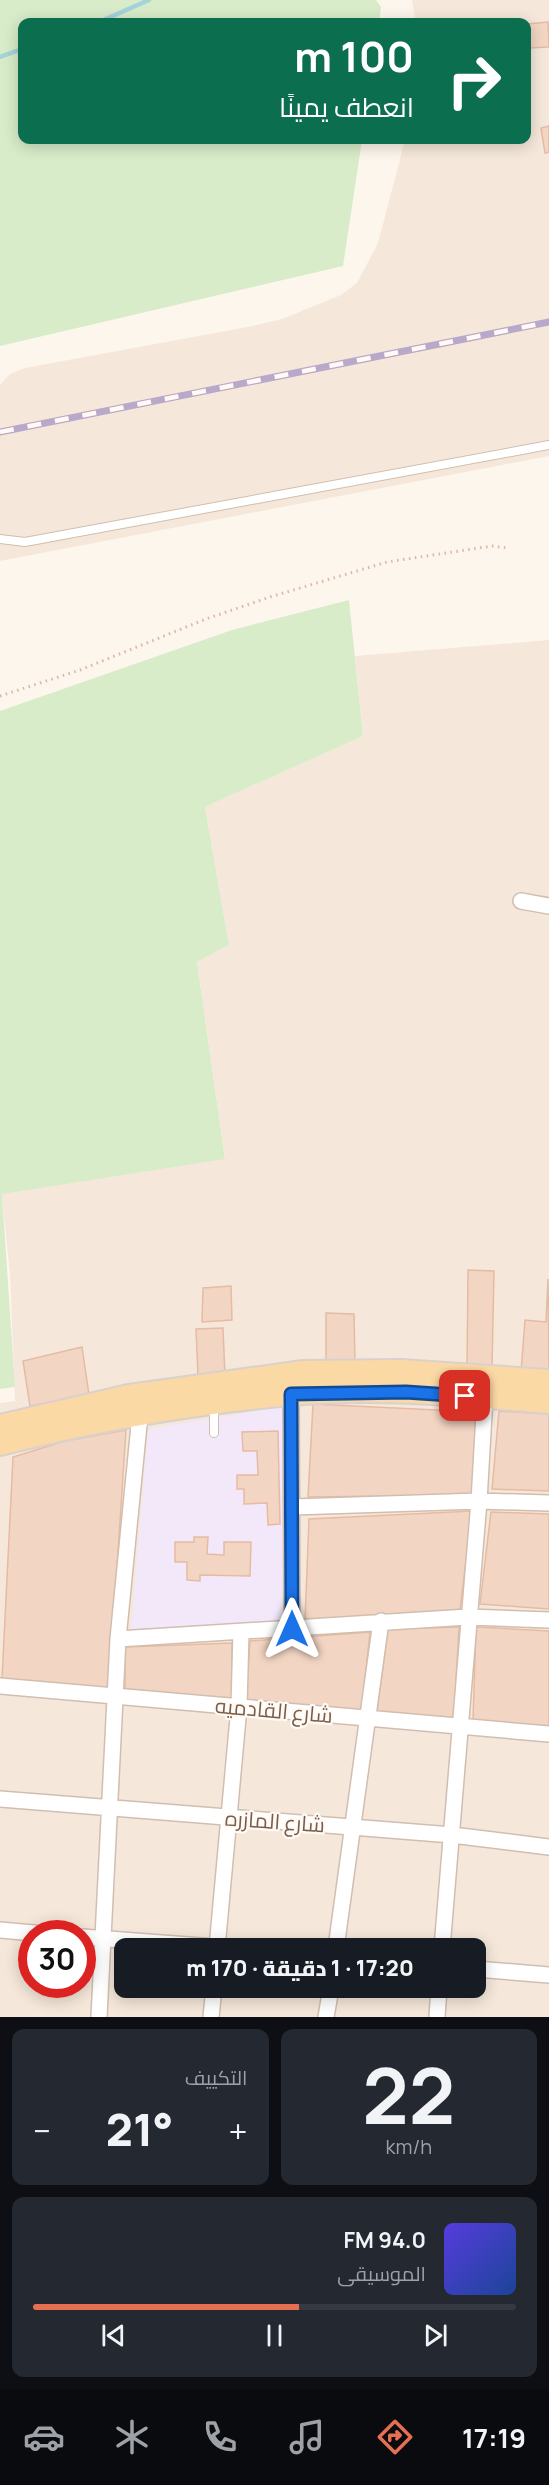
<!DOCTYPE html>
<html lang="ar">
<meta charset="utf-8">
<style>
body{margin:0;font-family:Manrope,Cairo,sans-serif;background:#242831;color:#f1f3f6;direction:rtl;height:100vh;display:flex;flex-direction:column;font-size:22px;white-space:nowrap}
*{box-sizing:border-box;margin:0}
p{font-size:20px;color:#9ea1a6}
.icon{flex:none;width:33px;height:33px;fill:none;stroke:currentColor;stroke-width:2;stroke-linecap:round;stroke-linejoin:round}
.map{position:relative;height:2017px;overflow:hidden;direction:ltr}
.sheet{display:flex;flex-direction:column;gap:12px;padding:12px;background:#0d0f14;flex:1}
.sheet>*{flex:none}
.guide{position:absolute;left:18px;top:18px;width:513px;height:126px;border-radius:12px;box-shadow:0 3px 15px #0003;direction:rtl;background:#0b6e4f;color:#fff;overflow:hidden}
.speed{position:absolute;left:18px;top:1920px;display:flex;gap:12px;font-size:30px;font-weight:700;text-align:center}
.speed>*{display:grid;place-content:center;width:78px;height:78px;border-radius:50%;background:#171b24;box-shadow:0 3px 15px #0003;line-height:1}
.speed .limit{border:9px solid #d22;background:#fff;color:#111}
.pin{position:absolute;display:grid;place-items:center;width:51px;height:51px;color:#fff;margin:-26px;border-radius:12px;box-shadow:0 3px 9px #0006}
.me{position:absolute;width:66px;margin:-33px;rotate:0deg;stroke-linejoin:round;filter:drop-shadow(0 0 4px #0008)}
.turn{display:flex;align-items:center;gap:21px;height:126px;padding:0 18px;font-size:27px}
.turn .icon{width:78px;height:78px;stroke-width:2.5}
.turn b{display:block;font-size:42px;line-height:51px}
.big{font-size:45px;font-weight:800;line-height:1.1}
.sheet .widget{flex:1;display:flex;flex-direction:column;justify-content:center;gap:9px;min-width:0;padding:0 21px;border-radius:12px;background:#242831}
.sheet .dial{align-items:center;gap:0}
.dial b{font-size:78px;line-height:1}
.song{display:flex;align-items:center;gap:18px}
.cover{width:72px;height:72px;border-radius:9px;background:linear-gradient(135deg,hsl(250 70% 55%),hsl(220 70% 35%))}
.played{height:6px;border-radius:3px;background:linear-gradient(90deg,#e76f51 55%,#363941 55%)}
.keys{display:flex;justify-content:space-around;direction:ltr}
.heat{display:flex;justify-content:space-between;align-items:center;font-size:33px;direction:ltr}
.sheet .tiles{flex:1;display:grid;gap:12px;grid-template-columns:1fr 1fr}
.widget:last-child{grid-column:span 2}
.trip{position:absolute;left:114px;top:1938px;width:372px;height:60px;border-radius:12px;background:#171b24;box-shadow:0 3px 15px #0003;font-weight:800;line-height:60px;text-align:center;direction:rtl}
.tabs{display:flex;height:96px;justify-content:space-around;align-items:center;background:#090b0e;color:#9ea1a6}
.tabs .icon{width:42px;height:42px}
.tabs .current{color:#e76f51}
.tabs b{font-size:27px;color:#f1f3f6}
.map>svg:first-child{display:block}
.residential{fill:#f5e8da;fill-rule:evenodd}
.education{fill:#f3e8fa}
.green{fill:#d8ecc9}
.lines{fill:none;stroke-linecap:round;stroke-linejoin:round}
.stream{stroke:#a5d3da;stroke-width:4.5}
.building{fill:#f3d5c3;stroke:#e6bba3;stroke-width:1.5}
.lane-casing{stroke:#d1beb0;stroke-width:10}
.street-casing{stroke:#d1beb0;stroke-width:18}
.primary-casing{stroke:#dad1cd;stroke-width:26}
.path{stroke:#d9b8a5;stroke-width:3;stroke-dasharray:1.5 4.5;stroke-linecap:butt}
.lane{stroke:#fff;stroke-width:8}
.street{stroke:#fff;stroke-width:15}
.primary{stroke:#fbd9a5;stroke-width:22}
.rail-casing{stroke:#b9a8c9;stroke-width:7}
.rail{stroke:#fffaf3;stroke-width:4.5;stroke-dasharray:14;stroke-linecap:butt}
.route-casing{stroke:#114b97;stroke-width:15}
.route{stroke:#1a73e8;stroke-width:10}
.labels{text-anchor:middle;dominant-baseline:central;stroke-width:4.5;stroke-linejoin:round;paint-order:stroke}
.street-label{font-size:21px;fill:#7a5c4d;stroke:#fffaf3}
</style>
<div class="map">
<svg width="549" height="2017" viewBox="0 0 549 2017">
<rect width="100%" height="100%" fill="#fdf6ec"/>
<path class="residential" d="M 412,0 L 549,0 L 549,456 L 0,561 L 0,385 L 10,374 L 25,368 L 253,326 L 282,319 L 341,295 L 357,283 L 378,243 L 405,140 L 526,140 L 526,22 L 416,22 Z
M 549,640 L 549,2017 L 0,2017 L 0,1403 L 15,1401 L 10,1275 L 1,1185 L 225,1158 L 197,962 L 229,945 L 205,807 L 363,736 L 355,656 ZM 32,1934 L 82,1934 L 82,1984 L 32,1984 ZM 124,1948 L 476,1948 L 476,1988 L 124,1988 Z"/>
<path class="education" d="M 284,1407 L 284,1624 L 131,1629 L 148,1429 Z"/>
<path class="green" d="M 0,0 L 376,0 L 381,7 L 379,22 L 22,22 L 22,140 L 362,140 L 343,266 L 0,346 Z
M 349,600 L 363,736 L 205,807 L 229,945 L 197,962 L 225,1159 L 2,1194 L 15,1387 L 0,1389 L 0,711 L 232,630 Z"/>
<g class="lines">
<path class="stream" d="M 99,22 L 149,0
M 0,57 L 22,49"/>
</g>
<path class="building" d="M 548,22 L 549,47 L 529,48 L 527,24 Z
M 549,126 L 549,152 L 545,153 L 541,128 Z
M 468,1270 L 494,1271 L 492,1369 L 467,1367 Z
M 548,1279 L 549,1373 L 521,1372 L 525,1320 L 546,1322 Z
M 231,1286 L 232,1320 L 202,1322 L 203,1288 Z
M 326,1313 L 354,1314 L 355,1363 L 326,1365 Z
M 223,1328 L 225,1376 L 198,1376 L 196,1329 Z
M 82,1347 L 89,1395 L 30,1406 L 23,1361 Z
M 313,1404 L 477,1412 L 474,1495 L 308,1497 Z
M 499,1411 L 549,1414 L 549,1491 L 492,1489 Z
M 126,1430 L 109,1689 L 2,1679 L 13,1457 L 65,1441 Z
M 278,1431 L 280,1524 L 268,1525 L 267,1503 L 244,1504 L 244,1489 L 237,1489 L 237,1475 L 258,1475 L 257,1451 L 243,1451 L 242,1432 Z
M 472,1511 L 460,1610 L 305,1620 L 309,1519 Z
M 491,1512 L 549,1514 L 549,1609 L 480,1604 Z
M 194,1537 L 208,1537 L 207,1554 L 224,1555 L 224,1542 L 251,1542 L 250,1576 L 200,1575 L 200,1581 L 187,1580 L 187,1562 L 175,1562 L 175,1542 L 194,1542 Z
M 459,1627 L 454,1718 L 377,1712 L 388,1629 Z
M 476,1627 L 549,1631 L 549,1727 L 473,1720 Z
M 370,1632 L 362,1710 L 246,1701 L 250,1641 Z
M 232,1643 L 232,1699 L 125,1689 L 125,1647 Z"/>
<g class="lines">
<defs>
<path id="lane" d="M 0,539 L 25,542 L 549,445
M 214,1433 L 214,1406"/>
<path id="street" d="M 521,901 L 549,906
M 291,1394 L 292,1630
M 293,1507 L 479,1501 L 549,1503
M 118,1639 L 468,1617 L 549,1620
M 0,1686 L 549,1734
M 0,1799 L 452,1835 L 549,1847
M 0,1930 L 45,1934
M 82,1937 L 228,1948
M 217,1948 L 239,1707 L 241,1632
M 336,1948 L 381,1621
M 442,1948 L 479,1501 L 485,1397
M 476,1969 L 549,1975
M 99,2017 L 118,1639 L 140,1415
M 211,2017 L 214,1988
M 326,2017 L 331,1988
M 437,2017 L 439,1988"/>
<path id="primary" d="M 0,1426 L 129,1396 L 303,1372 L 401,1371 L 549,1381
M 0,1444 C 95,1420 193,1403 291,1394 C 376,1386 464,1395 549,1402"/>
</defs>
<use href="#lane" class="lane-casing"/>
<use href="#street" class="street-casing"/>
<use href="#primary" class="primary-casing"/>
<path class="path" d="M 0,696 L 80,670 L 206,619 L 270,597 L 387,562 L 492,546 L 507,548"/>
<use href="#lane" class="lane"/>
<use href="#street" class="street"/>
<use href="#primary" class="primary"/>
<defs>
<path id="rail" d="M 0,432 L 549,322"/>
</defs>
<use href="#rail" class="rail-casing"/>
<use href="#rail" class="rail"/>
</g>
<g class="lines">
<defs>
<path id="route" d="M 292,1629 L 291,1394 L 406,1392 L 465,1396"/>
</defs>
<use href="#route" class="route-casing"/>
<use href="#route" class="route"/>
</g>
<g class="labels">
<g class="street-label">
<text transform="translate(274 1710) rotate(5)">شارع القادميه</text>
<text transform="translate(275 1821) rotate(4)">شارع المازره</text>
</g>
</g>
</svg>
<div class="speed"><div class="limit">30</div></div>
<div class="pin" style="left:465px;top:1396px;background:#d93025"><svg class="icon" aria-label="arrive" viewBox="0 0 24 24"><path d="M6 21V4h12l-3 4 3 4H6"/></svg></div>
<svg class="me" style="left:292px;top:1629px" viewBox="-20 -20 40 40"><path d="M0-17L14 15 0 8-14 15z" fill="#1a73e8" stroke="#fff" stroke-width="4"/></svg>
<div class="trip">17:20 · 1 دقيقة · 170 m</div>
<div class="guide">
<div class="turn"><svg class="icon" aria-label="right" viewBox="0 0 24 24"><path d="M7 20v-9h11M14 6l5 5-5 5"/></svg><div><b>100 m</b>انعطف يمينًا</div></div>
</div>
</div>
<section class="sheet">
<div class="tiles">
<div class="widget dial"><b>22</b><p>km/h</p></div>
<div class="widget"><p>التكييف</p>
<div class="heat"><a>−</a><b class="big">21°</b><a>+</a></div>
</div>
<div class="widget">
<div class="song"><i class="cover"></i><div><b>94.0 FM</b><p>الموسيقى</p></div></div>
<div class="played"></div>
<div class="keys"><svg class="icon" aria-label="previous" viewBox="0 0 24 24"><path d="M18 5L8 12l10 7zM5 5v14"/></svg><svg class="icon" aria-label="pause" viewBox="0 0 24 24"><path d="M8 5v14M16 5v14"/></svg><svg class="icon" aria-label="next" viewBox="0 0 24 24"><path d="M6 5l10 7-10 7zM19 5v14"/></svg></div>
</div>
</div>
</section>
<nav class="tabs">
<b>17:19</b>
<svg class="icon current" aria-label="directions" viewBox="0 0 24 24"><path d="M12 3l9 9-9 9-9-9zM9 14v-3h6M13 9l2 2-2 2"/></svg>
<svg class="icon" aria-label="music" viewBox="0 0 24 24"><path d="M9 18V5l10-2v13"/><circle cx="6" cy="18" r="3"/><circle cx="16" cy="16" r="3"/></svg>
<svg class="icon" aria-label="phone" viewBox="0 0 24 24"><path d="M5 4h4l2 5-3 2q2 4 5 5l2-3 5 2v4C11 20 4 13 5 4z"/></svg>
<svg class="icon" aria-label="climate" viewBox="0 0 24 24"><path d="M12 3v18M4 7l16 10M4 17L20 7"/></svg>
<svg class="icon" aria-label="car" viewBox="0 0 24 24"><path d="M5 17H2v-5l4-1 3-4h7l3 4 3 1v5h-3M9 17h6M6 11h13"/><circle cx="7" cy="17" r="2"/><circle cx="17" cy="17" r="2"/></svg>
</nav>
